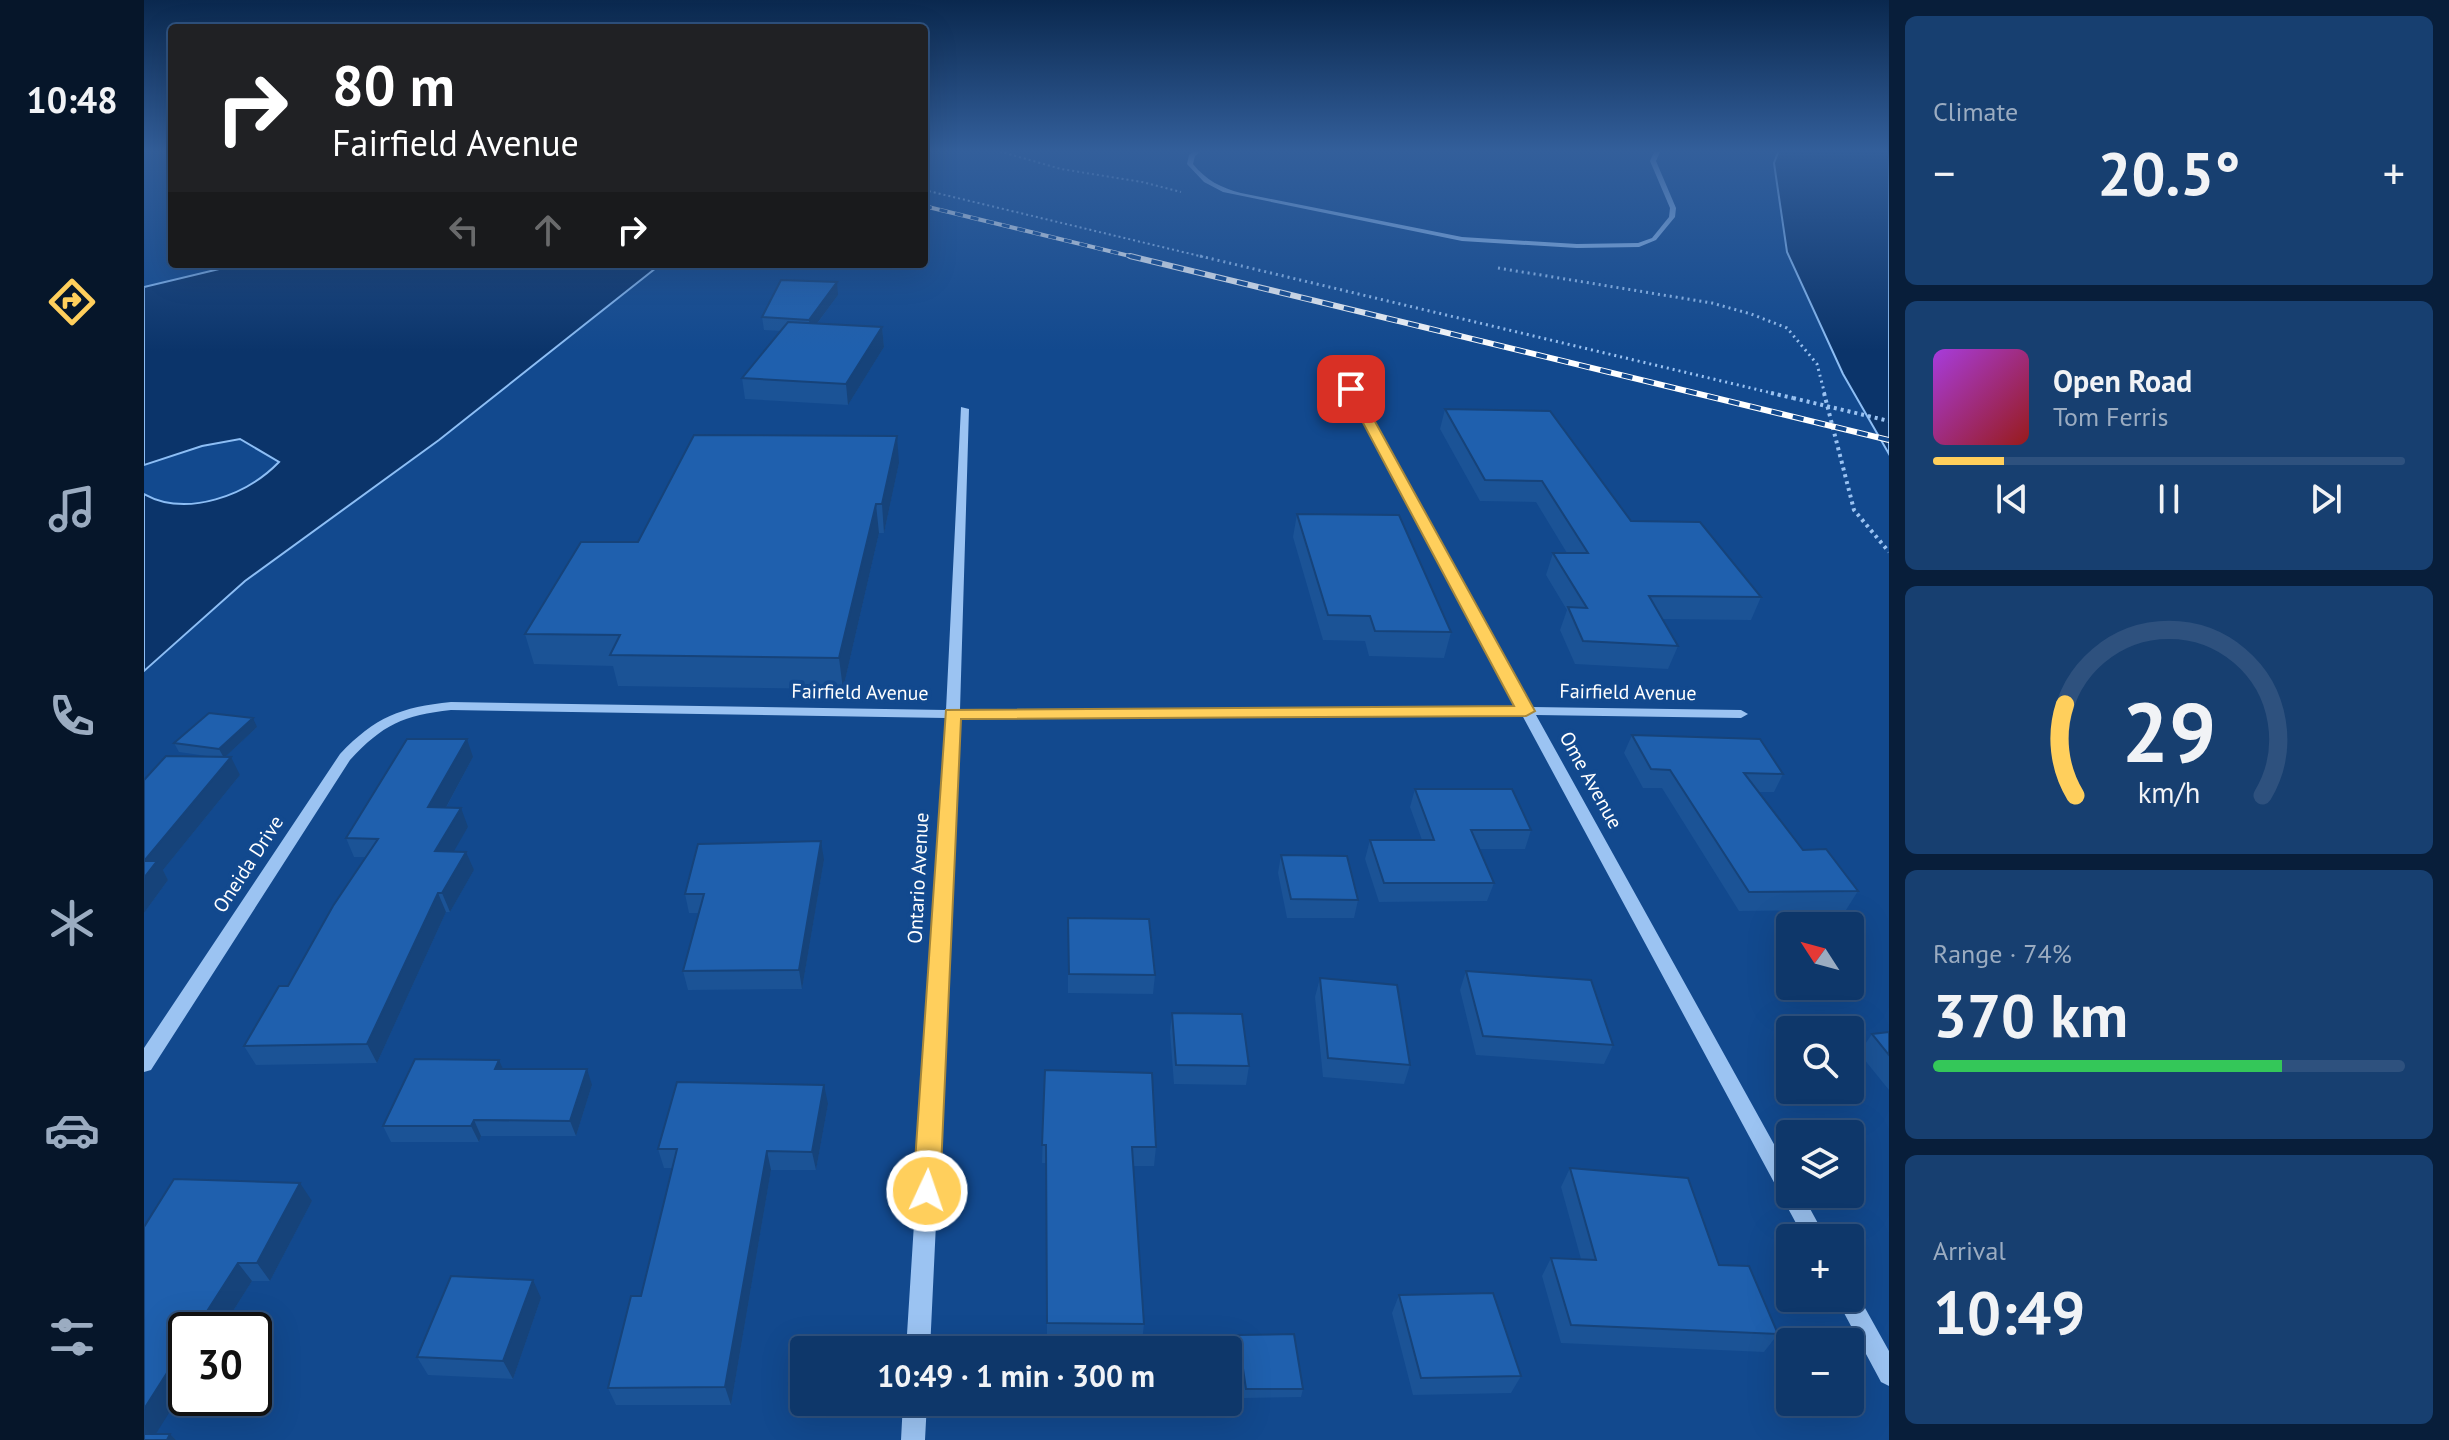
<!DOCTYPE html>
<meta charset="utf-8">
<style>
body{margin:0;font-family:"PT Sans",sans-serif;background:#173f70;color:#f1f3f6;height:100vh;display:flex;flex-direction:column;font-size:30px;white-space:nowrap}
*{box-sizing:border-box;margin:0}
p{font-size:26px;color:#9bacc1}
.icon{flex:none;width:44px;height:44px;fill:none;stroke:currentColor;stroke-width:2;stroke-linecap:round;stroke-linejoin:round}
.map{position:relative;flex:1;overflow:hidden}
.drawer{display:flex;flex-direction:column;gap:16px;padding:16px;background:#081e3a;width:560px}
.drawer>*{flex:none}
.guide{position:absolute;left:24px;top:24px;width:760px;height:244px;border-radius:8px;box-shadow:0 8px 32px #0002,0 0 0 2px #2e517e;background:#202124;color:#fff;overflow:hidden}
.needle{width:52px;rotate:306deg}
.tools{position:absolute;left:1632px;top:912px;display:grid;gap:16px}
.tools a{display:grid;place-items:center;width:88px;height:88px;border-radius:8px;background:#0e376a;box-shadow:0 8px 32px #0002,0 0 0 2px #2e517e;font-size:40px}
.speed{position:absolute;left:24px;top:1312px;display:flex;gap:16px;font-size:40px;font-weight:700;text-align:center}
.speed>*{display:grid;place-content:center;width:104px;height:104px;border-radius:50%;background:#0e376a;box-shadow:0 8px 32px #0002,0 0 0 2px #2e517e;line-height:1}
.speed .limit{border:4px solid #111;border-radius:12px;background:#fff;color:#111}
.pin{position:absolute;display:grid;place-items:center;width:68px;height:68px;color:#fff;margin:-34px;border-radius:16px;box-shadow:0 4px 12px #0006}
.me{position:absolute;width:88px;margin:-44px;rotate:3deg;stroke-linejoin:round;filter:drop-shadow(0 0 6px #0008)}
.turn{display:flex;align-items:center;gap:28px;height:168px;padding:0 32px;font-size:36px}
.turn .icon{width:104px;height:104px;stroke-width:2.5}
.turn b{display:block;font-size:56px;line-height:68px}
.lanes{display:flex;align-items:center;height:76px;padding:0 32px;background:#0003;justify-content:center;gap:40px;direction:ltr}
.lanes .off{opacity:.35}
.big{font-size:60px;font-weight:800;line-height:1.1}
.drawer .tile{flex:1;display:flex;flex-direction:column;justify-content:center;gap:12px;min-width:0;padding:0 28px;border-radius:12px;background:#173f70}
.drawer .dial{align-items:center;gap:0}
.dial svg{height:208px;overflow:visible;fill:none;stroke:#2e517e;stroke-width:7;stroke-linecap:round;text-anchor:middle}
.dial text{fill:#f1f3f6;stroke:none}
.song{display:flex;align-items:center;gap:24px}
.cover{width:96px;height:96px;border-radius:12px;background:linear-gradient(135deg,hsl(280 70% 55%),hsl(0 70% 35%))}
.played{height:8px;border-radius:4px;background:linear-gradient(90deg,#ffcf5c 15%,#2e517e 15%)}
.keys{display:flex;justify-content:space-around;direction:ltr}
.heat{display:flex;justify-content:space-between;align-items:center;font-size:44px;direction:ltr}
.charge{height:12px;border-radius:6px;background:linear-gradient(90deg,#34c759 74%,#2e517e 0)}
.trip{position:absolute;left:646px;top:1336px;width:452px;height:80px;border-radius:8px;background:#0e376a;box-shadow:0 8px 32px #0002,0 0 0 2px #2e517e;font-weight:800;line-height:80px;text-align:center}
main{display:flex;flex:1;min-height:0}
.tab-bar{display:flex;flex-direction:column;width:144px;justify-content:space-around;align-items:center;background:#06162a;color:#9bacc1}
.tab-bar .icon{width:56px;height:56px}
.tab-bar .selected{color:#ffcf5c}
.tab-bar b{font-size:36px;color:#f1f3f6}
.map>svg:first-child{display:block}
.water{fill:#0b346a;stroke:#8dbef5;stroke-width:2}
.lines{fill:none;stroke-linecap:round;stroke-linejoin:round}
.path-far2{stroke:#9bc3f2;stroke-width:2;stroke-dasharray:2 3;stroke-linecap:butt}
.path-far1{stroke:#9bc3f2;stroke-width:3;stroke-dasharray:2 4;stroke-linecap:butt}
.path{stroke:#9bc3f2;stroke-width:4;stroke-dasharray:3 4;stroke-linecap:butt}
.minor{fill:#9bc3f2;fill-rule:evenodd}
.rail-far1-casing{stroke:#fff;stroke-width:4}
.rail-casing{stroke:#fff;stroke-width:6}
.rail-far1{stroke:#12498e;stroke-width:3;stroke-dasharray:8;stroke-linecap:butt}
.rail{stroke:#12498e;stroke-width:4;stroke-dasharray:11;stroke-linecap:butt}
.path-bridge{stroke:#9bc3f2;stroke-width:4;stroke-dasharray:3 4;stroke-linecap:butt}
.wall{fill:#1b5396}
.shaded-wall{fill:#16437a}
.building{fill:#1f60ae;stroke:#16437a;stroke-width:2}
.route{fill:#ffcf5c;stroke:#a6873c;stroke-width:2}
.labels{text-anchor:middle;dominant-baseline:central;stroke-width:8;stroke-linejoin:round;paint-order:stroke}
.street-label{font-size:20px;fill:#fff;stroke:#12498e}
</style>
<main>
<nav class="tab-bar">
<b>10:48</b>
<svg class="icon selected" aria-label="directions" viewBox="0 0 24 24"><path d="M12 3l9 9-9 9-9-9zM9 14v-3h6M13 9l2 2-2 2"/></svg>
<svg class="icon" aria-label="music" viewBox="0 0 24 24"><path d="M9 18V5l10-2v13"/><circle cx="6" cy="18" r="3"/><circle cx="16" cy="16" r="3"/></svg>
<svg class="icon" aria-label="phone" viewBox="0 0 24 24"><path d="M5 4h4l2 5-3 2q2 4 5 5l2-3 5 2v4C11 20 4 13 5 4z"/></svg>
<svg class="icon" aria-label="climate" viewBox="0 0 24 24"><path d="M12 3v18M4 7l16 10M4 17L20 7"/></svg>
<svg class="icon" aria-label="car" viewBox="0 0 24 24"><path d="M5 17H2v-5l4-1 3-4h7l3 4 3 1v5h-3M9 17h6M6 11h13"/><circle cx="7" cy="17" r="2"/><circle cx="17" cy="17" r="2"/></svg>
<svg class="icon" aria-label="filters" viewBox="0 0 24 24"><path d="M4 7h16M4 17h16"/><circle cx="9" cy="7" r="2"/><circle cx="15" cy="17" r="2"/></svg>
</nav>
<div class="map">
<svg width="1745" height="1440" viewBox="0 0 1745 1440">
<rect width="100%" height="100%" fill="#12498e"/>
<path class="water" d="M 1635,150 L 1745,150 L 1745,454 L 1699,374 L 1643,252 L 1630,163 Z
M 96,264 L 517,264 L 295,440 L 101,581 L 0,671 L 0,494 C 43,518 103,495 135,462 L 96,439 L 58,446 L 0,465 L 0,287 Z"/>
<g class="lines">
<path class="path-far2" d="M 851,150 L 917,169 L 998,182 L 1037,192
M 780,190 L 1064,258"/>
<path class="path-far1" d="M 1056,256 L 1636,395
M 1354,268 L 1568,303 L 1607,314 L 1643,328 L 1673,364 L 1681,395"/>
<path class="path" d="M 1627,393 L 1649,398
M 1680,393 L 1710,510 L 1745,552"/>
<path class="minor" d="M 1052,150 L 1058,150 L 1051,156 L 1049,164 C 1062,180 1077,188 1097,193 L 1318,237 L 1433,244 L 1494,243 L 1508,238 L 1525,217 L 1526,208 L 1506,161 L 1511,150 L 1517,150 L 1512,161 L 1532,208 L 1531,217 L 1512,240 L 1495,247 L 1433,248 L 1318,241 L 1079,192 L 1060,182 L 1043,164 L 1045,155 Z
M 1204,387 L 1212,389 L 1388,707 L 1597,710 L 1604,714 L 1597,718 L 1392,715 L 1646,1173 L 1646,1194 L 1658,1194 L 1682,1238 L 1660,1238 L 1378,715 L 816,718 L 786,1350 L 762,1350 L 802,718 L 307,710 C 260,715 238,725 206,760 L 7,1070 L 0,1072 L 0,1048 L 196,754 C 231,717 257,707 307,702 L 802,710 L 817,407 L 825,409 L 816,710 L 1373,707 L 1202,389 Z
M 1706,1288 L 1711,1290 L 1745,1351 L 1745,1386 L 1737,1382 L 1692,1298 L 1706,1298 Z
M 759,1402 L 783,1402 L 781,1440 L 757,1440 Z"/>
<defs>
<path id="rail-far1" d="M 780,206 L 994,258"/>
<path id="rail" d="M 986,256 L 1745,440"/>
</defs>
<use href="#rail-far1" class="rail-far1-casing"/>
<use href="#rail" class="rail-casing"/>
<use href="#rail-far1" class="rail-far1"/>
<use href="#rail" class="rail"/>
<path class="path-bridge" d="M 1649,398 L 1745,421"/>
</g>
<path class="wall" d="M 694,295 L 673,324 L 738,327 L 740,347 L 704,405 L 601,399 L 598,378 L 637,331 L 620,330 L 618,317 Z
M 1301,409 L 1617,597 L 1607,620 L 1519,619 L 1534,646 L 1524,669 L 1431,664 L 1416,630 L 1423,610 L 1402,575 L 1409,553 L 1423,553 L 1392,502 L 1336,501 L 1296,429 Z
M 755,463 L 740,533 L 735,533 L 699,689 L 474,686 L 469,666 L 390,664 L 381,634 L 494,542 Z
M 1153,514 L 1307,632 L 1300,658 L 1225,656 L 1221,641 L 1179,640 L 1149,537 Z
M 113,727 L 81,757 L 96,775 L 19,870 L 24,880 L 0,913 L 0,780 L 70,757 L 35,752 L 30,743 Z
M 1488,735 L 1639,774 L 1630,792 L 1615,792 L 1659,850 L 1714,891 L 1702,910 L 1595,911 L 1518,788 L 1499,788 L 1480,753 Z
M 329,757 L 302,808 L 324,827 L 309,851 L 330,870 L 306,912 L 302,912 L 233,1063 L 112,1065 L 100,1046 L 144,986 L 222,857 L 210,857 L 202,838 Z
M 1271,789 L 1387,830 L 1381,849 L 1335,849 L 1350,883 L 1343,901 L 1235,902 L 1221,859 L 1226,840 L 1278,840 L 1266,807 Z
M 1137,855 L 1214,900 L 1210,918 L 1143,918 L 1134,873 Z
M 680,860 L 658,989 L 544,990 L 539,971 L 555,913 L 545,913 L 541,894 Z
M 924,918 L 1011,975 L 1009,994 L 924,993 Z
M 1322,971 L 1469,1045 L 1460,1064 L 1332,1055 L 1316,990 Z
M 1176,978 L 1266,1065 L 1260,1084 L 1179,1077 L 1171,997 Z
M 1028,1013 L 1105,1066 L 1102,1085 L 1030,1084 L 1026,1032 Z
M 1745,1032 L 1745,1090 L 1715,1053 L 1728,1034 Z
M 359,1069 L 448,1085 L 432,1136 L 337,1136 L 335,1142 L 247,1142 L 239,1126 Z
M 901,1070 L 1012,1147 L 1010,1166 L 989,1166 L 1000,1324 L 998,1342 L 903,1341 L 902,1163 L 898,1163 Z
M 684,1104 L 672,1170 L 627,1170 L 587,1405 L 472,1405 L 464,1388 L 497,1296 L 528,1168 L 520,1168 L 514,1149 Z
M 1426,1168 L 1575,1265 L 1634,1334 L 1620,1352 L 1417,1343 L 1398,1276 L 1407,1258 L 1437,1259 L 1417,1187 Z
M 30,1179 L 168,1201 L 126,1281 L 108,1281 L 77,1330 L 42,1330 L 12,1434 L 26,1434 L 32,1440 L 0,1440 Z
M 1255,1295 L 1377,1376 L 1367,1393 L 1269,1395 L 1248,1313 Z
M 397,1298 L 369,1379 L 284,1375 L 273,1357 Z
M 1094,1335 L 1159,1389 L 1157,1397 L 1100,1398 L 1092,1344 Z"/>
<path class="shaded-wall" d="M 693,282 L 694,295 L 666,333 L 665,320 Z
M 738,327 L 740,347 L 704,405 L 702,384 Z
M 753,436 L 755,463 L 740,533 L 738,504 Z
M 732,504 L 735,533 L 699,689 L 695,658 Z
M 109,718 L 113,727 L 80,758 L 75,749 Z
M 323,739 L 329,757 L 292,826 L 284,807 Z
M 87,757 L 96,775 L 19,870 L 24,880 L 0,913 L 0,861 Z
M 317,808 L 324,827 L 299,870 L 291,851 Z
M 677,841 L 680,860 L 658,989 L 655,970 Z
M 322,852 L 330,870 L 306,912 L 298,893 Z
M 294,893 L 302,912 L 233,1063 L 223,1044 Z
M 355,1060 L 362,1076 L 351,1069 Z
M 443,1069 L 448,1085 L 432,1136 L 426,1121 Z
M 680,1085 L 684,1104 L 672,1170 L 668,1152 Z
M 330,1120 L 337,1136 L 335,1142 L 327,1126 Z
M 623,1151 L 627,1170 L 587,1405 L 581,1387 Z
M 156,1183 L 168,1201 L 126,1281 L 113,1263 Z
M 94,1263 L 108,1281 L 77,1330 L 51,1330 Z
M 389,1280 L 397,1298 L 369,1379 L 359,1361 Z
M 42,1343 L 42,1386 L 8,1440 L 0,1440 L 0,1409 Z
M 26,1434 L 32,1440 L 23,1440 Z"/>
<path class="building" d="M 637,280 L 693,282 L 665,320 L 618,317 Z
M 644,322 L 738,327 L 702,384 L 598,378 Z
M 1301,409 L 1406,411 L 1487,521 L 1556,522 L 1617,597 L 1505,596 L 1534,646 L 1439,641 L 1424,607 L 1443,608 L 1409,553 L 1444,553 L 1398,481 L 1341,480 Z
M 550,435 L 753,436 L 738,504 L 732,504 L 695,658 L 466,655 L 476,635 L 381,634 L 437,542 L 494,542 Z
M 1153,514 L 1255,515 L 1307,632 L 1231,631 L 1226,616 L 1184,615 Z
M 65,713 L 109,718 L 75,749 L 30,743 Z
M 1488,735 L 1616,739 L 1639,774 L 1600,773 L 1659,850 L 1682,849 L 1714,891 L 1605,892 L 1526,770 L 1507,769 Z
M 263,739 L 323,739 L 284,807 L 317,808 L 291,851 L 322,852 L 298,893 L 294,893 L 223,1044 L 100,1046 L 135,986 L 144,986 L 189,906 L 234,839 L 202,838 Z
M 22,756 L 87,757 L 0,861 L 0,780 Z
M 1271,789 L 1368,789 L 1387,830 L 1327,830 L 1350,883 L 1240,883 L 1226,840 L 1290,840 Z
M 677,841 L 655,970 L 539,971 L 560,894 L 541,894 L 554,844 Z
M 1137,855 L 1203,856 L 1214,900 L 1147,899 Z
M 0,861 L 13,861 L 0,878 Z
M 924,918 L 1005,919 L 1011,975 L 925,974 Z
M 1322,971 L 1447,980 L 1469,1045 L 1339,1036 Z
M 1176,978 L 1253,985 L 1266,1065 L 1184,1058 Z
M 1028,1013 L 1098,1014 L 1105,1066 L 1032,1065 Z
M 1745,1032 L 1745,1055 L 1728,1034 Z
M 271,1059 L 355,1060 L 351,1069 L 443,1069 L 426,1121 L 330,1120 L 327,1126 L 239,1126 Z
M 901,1070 L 1008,1073 L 1012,1147 L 988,1147 L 1000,1324 L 903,1323 L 902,1145 L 898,1145 Z
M 533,1082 L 680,1085 L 668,1152 L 623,1151 L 581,1387 L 464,1388 L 487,1296 L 497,1296 L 533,1149 L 514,1149 Z
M 1426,1168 L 1544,1178 L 1575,1265 L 1605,1266 L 1634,1334 L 1427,1325 L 1407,1258 L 1452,1260 Z
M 30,1179 L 156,1183 L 113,1263 L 94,1263 L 51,1330 L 42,1330 L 42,1343 L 0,1409 L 0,1227 Z
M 307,1276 L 389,1280 L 359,1361 L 273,1357 Z
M 1349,1293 L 1377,1376 L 1277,1378 L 1255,1295 Z
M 1150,1334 L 1159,1389 L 1102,1389 L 1094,1335 Z
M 0,1434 L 26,1434 L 23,1440 L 0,1440 Z"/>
<linearGradient id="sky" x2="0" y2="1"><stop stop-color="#0a284e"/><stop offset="0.43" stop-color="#335f9b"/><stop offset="1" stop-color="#335f9b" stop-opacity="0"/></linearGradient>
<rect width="1745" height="351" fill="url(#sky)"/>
<path class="route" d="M 1203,387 L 1213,389 L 1391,711 L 1382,716 L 817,719 L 796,1191 L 792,1200 L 783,1203 L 773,1200 L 769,1191 L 802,710 L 1370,706 L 1201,389 Z"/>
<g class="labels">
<g class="street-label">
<text transform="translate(716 692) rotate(1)">Fairfield Avenue</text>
<text transform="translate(1484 692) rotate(1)">Fairfield Avenue</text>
<text transform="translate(1447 780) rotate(61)">Ome Avenue</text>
<text transform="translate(104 864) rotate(-57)">Oneida Drive</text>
<text transform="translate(774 878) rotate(-87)">Ontario Avenue</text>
</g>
</g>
</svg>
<div class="tools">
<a><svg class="needle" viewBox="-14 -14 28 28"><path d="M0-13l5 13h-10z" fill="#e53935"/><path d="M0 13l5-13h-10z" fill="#9bacc1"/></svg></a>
<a><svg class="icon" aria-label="search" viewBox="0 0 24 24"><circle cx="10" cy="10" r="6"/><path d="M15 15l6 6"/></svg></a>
<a><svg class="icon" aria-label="layers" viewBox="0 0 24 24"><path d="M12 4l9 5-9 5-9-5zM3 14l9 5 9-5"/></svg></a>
<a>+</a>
<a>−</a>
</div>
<div class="speed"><div class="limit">30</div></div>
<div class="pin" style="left:1207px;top:389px;background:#d93025"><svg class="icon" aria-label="arrive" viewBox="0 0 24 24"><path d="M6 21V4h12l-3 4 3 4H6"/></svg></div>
<svg class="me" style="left:783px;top:1191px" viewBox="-20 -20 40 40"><circle r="17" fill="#ffcf5c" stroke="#fff" stroke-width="3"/><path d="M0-11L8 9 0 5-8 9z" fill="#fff"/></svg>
<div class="trip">10:49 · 1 min · 300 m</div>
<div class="guide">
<div class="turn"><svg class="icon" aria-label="right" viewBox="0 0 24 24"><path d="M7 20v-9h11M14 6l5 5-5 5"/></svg><div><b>80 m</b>Fairfield Avenue</div></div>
<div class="lanes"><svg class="icon off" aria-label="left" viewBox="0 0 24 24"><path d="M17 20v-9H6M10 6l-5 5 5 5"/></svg><svg class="icon off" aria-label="ahead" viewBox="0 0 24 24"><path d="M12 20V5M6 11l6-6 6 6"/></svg><svg class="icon" aria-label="right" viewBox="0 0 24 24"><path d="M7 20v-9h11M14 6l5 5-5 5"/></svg></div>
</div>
</div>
<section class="drawer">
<div class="tile"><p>Climate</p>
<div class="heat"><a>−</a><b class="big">20.5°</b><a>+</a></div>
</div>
<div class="tile">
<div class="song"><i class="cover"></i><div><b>Open Road</b><p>Tom Ferris</p></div></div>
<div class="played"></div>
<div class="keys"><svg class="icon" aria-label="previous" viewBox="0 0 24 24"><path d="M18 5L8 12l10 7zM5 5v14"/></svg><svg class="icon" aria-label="pause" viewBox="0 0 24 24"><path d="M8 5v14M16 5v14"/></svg><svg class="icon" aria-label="next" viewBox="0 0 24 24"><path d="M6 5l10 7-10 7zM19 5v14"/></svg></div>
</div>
<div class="tile dial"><svg viewBox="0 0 100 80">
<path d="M14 69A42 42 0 1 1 86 69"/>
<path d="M14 69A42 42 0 0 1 10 34" stroke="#ffcf5c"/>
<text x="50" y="56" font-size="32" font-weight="700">29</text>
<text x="50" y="72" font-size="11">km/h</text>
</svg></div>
<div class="tile"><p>Range · 74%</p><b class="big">370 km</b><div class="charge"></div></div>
<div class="tile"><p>Arrival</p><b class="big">10:49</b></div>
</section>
</main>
